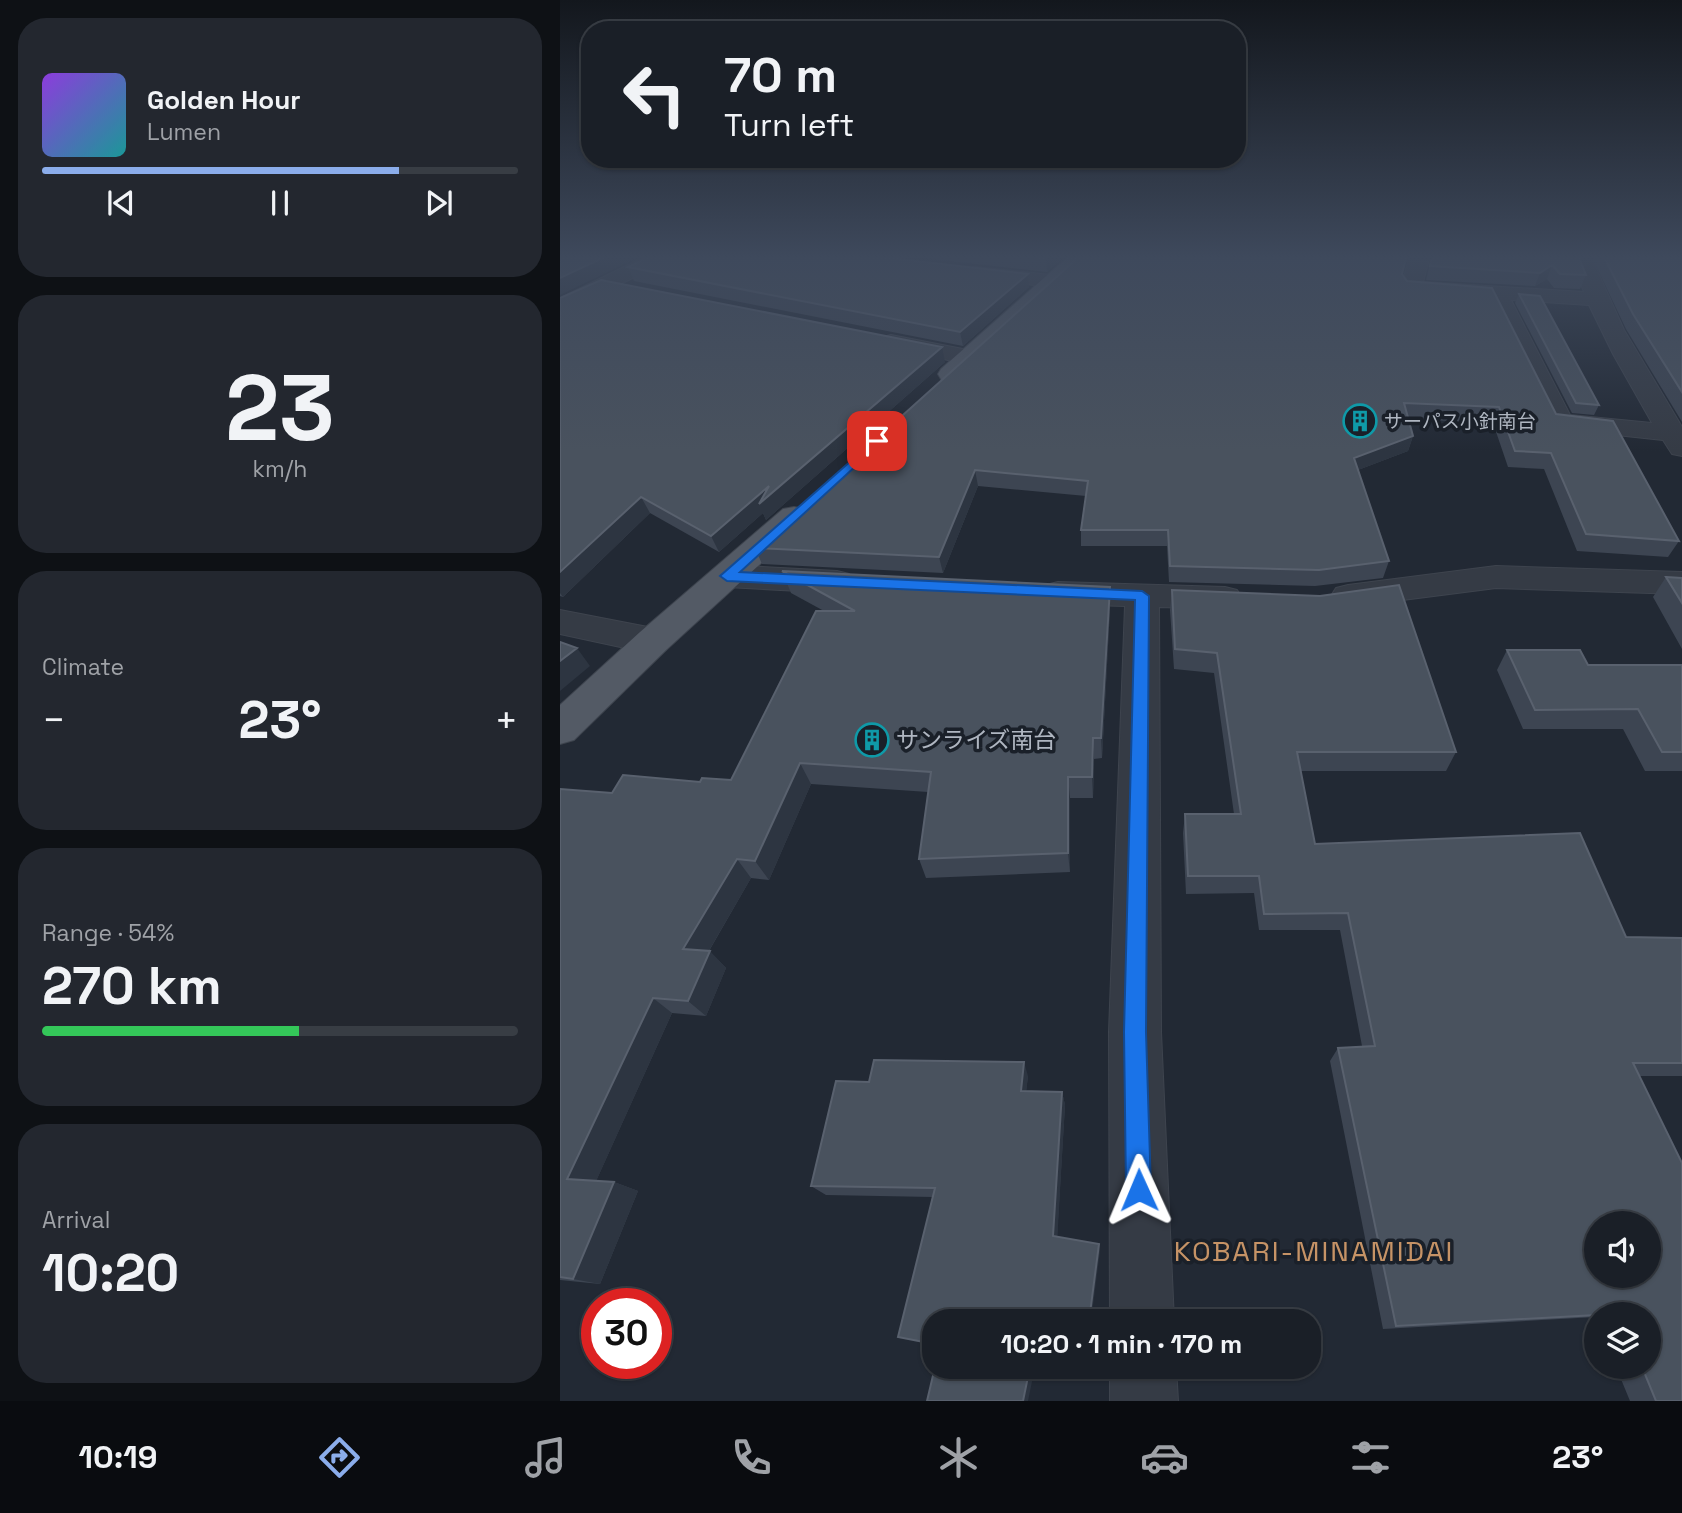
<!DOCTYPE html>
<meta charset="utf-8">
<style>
body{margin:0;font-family:"Space Grotesk","Noto Sans JP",sans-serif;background:#23272f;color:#f1f3f6;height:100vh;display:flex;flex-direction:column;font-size:26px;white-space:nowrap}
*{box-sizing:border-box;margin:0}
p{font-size:23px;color:#9fa2a7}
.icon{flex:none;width:38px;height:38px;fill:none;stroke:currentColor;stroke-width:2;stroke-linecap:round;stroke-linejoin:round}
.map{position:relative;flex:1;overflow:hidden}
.details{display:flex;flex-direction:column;gap:18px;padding:18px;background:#0e1115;width:560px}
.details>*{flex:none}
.guide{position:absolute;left:21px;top:21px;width:665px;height:147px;border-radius:28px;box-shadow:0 2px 5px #0004,0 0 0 2px #383d44;background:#1a1f27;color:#f1f3f6;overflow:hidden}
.fabs{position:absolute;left:1024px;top:1211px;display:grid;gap:14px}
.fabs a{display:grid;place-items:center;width:77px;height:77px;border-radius:50%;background:#1a1f27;box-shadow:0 2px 5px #0004,0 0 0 2px #383d44;font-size:35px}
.speed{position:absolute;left:21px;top:1288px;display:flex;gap:14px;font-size:35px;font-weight:700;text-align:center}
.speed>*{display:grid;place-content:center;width:91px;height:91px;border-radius:50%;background:#1a1f27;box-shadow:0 2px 5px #0004,0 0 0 2px #383d44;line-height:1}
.speed .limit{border:10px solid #d22;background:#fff;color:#111}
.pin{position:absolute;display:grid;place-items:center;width:60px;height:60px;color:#fff;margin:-30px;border-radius:14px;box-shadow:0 4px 10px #0006}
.me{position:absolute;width:77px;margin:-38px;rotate:359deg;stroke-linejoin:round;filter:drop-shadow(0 0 5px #0008)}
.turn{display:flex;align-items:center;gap:24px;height:147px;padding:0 28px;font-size:32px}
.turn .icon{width:91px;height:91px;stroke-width:2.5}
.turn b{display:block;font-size:49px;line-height:60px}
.big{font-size:52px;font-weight:600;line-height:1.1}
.details .widget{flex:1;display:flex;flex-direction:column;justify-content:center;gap:10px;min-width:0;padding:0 24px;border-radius:28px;background:#23272f}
.details .dial{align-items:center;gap:0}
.dial b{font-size:91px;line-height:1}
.song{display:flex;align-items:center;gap:21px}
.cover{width:84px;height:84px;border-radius:10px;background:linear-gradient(135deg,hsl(270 70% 55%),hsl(180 70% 35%))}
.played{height:7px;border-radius:4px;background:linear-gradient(90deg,#8badeb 75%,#383d44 75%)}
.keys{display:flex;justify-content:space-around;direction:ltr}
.heat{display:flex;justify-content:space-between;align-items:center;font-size:38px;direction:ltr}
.charge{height:10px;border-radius:5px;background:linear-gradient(90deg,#34c759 54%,#383d44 0)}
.trip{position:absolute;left:362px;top:1309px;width:399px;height:70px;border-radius:28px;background:#1a1f27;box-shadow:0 2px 5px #0004,0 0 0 2px #383d44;font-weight:600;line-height:70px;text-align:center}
.tab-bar{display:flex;height:112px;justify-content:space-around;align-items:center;background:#0a0c10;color:#9fa2a7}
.tab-bar .icon{width:49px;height:49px}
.tab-bar .active{color:#8badeb}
.tab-bar b{font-size:32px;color:#f1f3f6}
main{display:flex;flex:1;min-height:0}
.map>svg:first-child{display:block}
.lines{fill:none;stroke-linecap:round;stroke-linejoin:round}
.street-casing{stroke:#3e444e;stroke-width:2}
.primary-casing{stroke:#3e444e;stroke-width:2}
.street{fill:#353b45;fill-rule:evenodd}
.primary{fill:#535a65;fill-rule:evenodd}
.wall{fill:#3d4552}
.shaded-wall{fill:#2d3541}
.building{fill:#49525e;stroke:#59616e;stroke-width:2;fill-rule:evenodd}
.route{fill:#1a73e8;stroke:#114b97;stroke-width:2}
.labels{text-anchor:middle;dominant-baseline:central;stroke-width:7;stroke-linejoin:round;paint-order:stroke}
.far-poi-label{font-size:19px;fill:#afb6c1;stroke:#1a2029;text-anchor:start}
.poi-label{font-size:23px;fill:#afb6c1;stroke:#1a2029;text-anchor:start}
.near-neighbourhood-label{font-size:28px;letter-spacing:2px;fill:#c69366;stroke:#1a2029}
</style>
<main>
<section class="details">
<div class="widget">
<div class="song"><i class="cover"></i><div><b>Golden Hour</b><p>Lumen</p></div></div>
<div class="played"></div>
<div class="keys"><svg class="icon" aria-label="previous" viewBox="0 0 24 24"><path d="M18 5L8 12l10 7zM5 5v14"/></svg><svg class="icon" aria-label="pause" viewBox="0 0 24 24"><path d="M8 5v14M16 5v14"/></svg><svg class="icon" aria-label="next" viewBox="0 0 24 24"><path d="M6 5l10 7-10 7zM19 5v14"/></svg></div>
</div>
<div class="widget dial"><b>23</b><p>km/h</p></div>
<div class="widget"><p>Climate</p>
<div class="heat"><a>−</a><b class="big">23°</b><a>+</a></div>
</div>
<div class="widget"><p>Range · 54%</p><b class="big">270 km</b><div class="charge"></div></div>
<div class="widget"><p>Arrival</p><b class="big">10:20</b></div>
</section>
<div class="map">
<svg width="1122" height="1401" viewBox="0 0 1122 1401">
<rect width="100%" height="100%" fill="#222934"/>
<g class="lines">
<defs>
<path id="street" d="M 89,255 L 115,255 L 112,259 L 0,313 L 0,298 Z
M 850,255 L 870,255 L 863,282 L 1024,292 L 1010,255 L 1030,255 L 1064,330 L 1122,427 L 1122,456 L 1112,454 L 1103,440 L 991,428 L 929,299 L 844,292 L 841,288 ZM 951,300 L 1029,305 L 1053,354 L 1092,423 L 1010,415 Z
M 415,267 L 490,275 L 497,277 L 500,281 L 497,285 L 490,287 L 408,277 L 405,273 L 408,269 Z
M 331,335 L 408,350 L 416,352 L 420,357 L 416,362 L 408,364 L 323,347 L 319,342 L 323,337 Z
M 167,565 L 277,571 L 289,574 L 294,582 L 289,590 L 277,593 L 167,587 L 155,584 L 150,576 L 155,568 Z
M 936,566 L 1122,572 L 1122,594 L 936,588 L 788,607 L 776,604 L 771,596 L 776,588 L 788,585 Z
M 498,582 L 665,587 L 677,590 L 682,598 L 677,606 L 665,609 L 599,607 L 601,1032 L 614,1321 L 550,1321 L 549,1032 L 565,606 L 498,604 L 486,601 L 481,593 L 486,585 Z
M 0,610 L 93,628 L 106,632 L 111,641 L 106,650 L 93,654 L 0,634 Z
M 550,1367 L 616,1367 L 618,1401 L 550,1401 Z"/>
<path id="primary" d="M 510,255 L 532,255 L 399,379 L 390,381 L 381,379 L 378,374 L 381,369 Z
M 234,507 L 245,509 L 249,516 L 245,523 L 106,650 L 14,740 L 0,744 L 0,705 L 80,632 L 223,509 Z"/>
</defs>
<use href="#street" class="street-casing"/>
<use href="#primary" class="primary-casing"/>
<use href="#street" class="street"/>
<use href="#primary" class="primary"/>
</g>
<path class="wall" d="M 338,255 L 506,255 L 487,272 Z
M 872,255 L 1018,255 L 1026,275 L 1020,289 L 994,288 L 987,279 L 975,286 L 866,280 Z
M 1031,255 L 1122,255 L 1122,422 L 1066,329 Z
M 68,267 L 468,274 L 469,287 L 403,346 L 74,281 Z
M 842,274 L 847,281 L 996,414 L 1119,541 L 1108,557 L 1017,551 L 984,469 L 948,467 L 933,423 L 848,419 L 853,436 L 848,451 L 798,470 L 829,561 L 823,578 L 755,586 L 609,582 L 607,546 L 521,546 L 521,530 L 526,496 L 418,486 L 383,573 L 202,564 L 195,548 Z
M 959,294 L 1039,405 L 1034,415 L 1012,413 L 955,303 Z
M 0,298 L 385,362 L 206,520 L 203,513 L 159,552 L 90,513 L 3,597 L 0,596 Z
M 222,571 L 550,587 L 550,609 L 542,758 L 534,759 L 533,798 L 510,798 L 510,872 L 366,878 L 359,859 L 368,792 L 251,784 L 209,880 L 191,878 L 149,951 L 166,968 L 146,1016 L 112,1013 L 36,1181 L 54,1182 L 78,1191 L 40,1284 L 0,1280 L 0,789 L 52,793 L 140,782 L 171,780 L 264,611 L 231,593 Z
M 1106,577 L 1122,578 L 1122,649 L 1093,597 Z
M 612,590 L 896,752 L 886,771 L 741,771 L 755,844 L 1066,937 L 1122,938 L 1122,1076 L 1079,1076 L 1122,1401 L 1070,1401 L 1056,1367 L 1088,1367 L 1088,1314 L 1036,1314 L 1036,1317 L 823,1329 L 770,1061 L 778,1048 L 802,1046 L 780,930 L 699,930 L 694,893 L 626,894 L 623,833 L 625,814 L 674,814 L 654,673 L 614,669 L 610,610 Z
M 947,650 L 1028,665 L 1122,665 L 1122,771 L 1085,771 L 1063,729 L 963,729 L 937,670 Z
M 468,1076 L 466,1091 L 502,1092 L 505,1105 L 497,1237 L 540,1251 L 373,1197 L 266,1195 L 251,1186 L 309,1082 Z"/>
<path class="shaded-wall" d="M 49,255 L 83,255 L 0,295 L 0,278 Z
M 490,255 L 506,255 L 487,272 L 486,258 Z
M 992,265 L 987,279 L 975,286 L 980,273 Z
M 468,274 L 469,287 L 403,346 L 400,332 Z
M 382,347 L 385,362 L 206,520 L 203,513 L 159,552 L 151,536 L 209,486 Z
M 853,436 L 848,451 L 790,473 L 794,458 Z
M 415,470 L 418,486 L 383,573 L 379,557 Z
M 81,497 L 90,513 L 3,597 L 0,593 L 0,572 Z
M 550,587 L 550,609 L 542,758 L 541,738 Z
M 17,648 L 30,666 L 0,691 L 0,661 Z
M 533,738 L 534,759 L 533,798 L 532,777 Z
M 240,763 L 251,784 L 209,880 L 195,861 Z
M 508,777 L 510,798 L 510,872 L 508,853 Z
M 177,859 L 191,878 L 140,966 L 123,949 Z
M 150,951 L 166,968 L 146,1016 L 128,1001 Z
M 93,998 L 112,1013 L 33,1188 L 7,1179 Z
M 464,1062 L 468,1076 L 465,1104 L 461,1091 Z
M 502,1092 L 505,1105 L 497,1243 L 493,1236 Z
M 54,1182 L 78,1191 L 40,1284 L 13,1279 Z
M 539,1244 L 540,1251 L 531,1321 L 529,1321 Z
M 470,1367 L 475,1367 L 468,1401 L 463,1401 Z"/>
<path class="building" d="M 0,255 L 49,255 L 0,278 Z
M 93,255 L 303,255 L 468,274 L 400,332 L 68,267 Z
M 454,255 L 490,255 L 486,258 Z
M 521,255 L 847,255 L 842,274 L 847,281 L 932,288 L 996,414 L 1053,421 L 1119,541 L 1026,534 L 991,453 L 955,451 L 939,407 L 844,403 L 853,436 L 794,458 L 829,561 L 759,570 L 610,566 L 608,530 L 521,530 L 528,481 L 415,470 L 379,557 L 195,548 Z
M 873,255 L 1018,255 L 1026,275 L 1000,274 L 992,265 L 980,273 L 870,266 Z
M 1043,255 L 1122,255 L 1122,392 L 1073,314 Z
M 41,280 L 382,347 L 199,504 L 209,486 L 151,536 L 81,497 L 0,572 L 0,298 Z
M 959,294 L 980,296 L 1039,405 L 1016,403 Z
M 222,571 L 550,587 L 541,738 L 533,738 L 532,777 L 508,777 L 508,853 L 359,859 L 371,772 L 240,763 L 195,861 L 177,859 L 123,949 L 150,951 L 128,1001 L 93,998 L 7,1179 L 54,1182 L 13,1279 L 0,1277 L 0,789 L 52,793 L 63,775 L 140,782 L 142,778 L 171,780 L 256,611 L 295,611 Z
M 1106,577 L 1122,578 L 1122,603 Z
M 839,585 L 896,752 L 737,752 L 755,844 L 1020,833 L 1066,937 L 1122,938 L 1122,1063 L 1073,1063 L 1122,1163 L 1122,1401 L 1096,1401 L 1082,1367 L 1088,1367 L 1088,1314 L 1036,1314 L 1036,1315 L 836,1326 L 778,1048 L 815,1046 L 788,913 L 704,914 L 699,876 L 628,876 L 625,814 L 681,814 L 657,653 L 615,649 L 612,590 L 760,596 ZM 1036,1223 L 1088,1223 L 1088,1276 L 1036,1276 Z
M 0,642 L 17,648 L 0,661 Z
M 947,650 L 1020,650 L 1028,665 L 1122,665 L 1122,752 L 1102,752 L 1078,709 L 975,710 Z
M 314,1060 L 464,1062 L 461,1091 L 502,1092 L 493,1236 L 539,1244 L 529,1321 L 374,1321 L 374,1344 L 338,1337 L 375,1188 L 251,1186 L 276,1081 L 309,1082 Z
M 375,1367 L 470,1367 L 463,1401 L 367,1401 Z"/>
<linearGradient id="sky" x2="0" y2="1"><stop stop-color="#13171d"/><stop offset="0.57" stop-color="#3e495c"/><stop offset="1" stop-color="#3e495c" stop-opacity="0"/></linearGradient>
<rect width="1122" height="451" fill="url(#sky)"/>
<path class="route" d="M 317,438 L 321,439 L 321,443 L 180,572 L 582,591 L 589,596 L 586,1032 L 591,1190 L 587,1199 L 579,1202 L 570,1199 L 566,1190 L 564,1032 L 575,600 L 167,581 L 160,576 Z"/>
<defs>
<symbol id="building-ring" viewBox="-11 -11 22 22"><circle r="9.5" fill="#1a2029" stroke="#0f9aa8" stroke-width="1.5"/><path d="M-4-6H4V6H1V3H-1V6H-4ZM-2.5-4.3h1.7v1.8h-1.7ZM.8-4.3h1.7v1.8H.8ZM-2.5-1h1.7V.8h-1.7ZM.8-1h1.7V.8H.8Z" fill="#0f9aa8"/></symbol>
</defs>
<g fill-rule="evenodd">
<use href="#building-ring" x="781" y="402" width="38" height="38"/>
<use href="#building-ring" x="293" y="721" width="38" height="38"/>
</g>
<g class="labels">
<g class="far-poi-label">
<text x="824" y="421">サーパス小針南台</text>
</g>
<g class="poi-label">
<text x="336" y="740">サンライズ南台</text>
</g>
<g class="near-neighbourhood-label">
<text x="754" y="1251">KOBARI-MINAMIDAI</text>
</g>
</g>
</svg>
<div class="fabs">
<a><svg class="icon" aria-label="sound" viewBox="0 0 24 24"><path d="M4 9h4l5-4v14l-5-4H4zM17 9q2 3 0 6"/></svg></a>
<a><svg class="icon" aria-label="layers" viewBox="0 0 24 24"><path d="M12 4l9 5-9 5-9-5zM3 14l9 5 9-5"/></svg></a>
</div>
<div class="speed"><div class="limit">30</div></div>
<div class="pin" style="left:317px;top:441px;background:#d93025"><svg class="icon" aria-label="arrive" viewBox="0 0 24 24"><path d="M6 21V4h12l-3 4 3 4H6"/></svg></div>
<svg class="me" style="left:579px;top:1190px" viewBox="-20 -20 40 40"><path d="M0-17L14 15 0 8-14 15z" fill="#1a73e8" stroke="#fff" stroke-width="4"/></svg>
<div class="trip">10:20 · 1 min · 170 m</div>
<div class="guide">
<div class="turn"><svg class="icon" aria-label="left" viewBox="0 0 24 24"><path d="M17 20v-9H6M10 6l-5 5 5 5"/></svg><div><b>70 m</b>Turn left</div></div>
</div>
</div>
</main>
<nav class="tab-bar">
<b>10:19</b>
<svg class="icon active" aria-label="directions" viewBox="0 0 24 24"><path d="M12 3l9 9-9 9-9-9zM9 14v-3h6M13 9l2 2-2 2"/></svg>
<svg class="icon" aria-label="music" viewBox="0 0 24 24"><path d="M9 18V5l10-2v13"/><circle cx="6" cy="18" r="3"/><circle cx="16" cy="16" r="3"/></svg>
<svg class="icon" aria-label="phone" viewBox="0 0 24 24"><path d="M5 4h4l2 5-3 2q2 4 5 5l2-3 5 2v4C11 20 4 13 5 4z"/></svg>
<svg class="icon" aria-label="climate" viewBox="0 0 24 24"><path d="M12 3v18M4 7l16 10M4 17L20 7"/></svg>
<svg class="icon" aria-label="car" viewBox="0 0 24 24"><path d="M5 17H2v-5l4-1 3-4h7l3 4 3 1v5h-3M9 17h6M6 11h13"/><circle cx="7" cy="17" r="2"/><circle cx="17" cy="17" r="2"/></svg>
<svg class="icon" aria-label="filters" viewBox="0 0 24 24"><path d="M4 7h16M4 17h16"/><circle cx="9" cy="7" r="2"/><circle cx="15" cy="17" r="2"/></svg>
<b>23°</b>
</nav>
